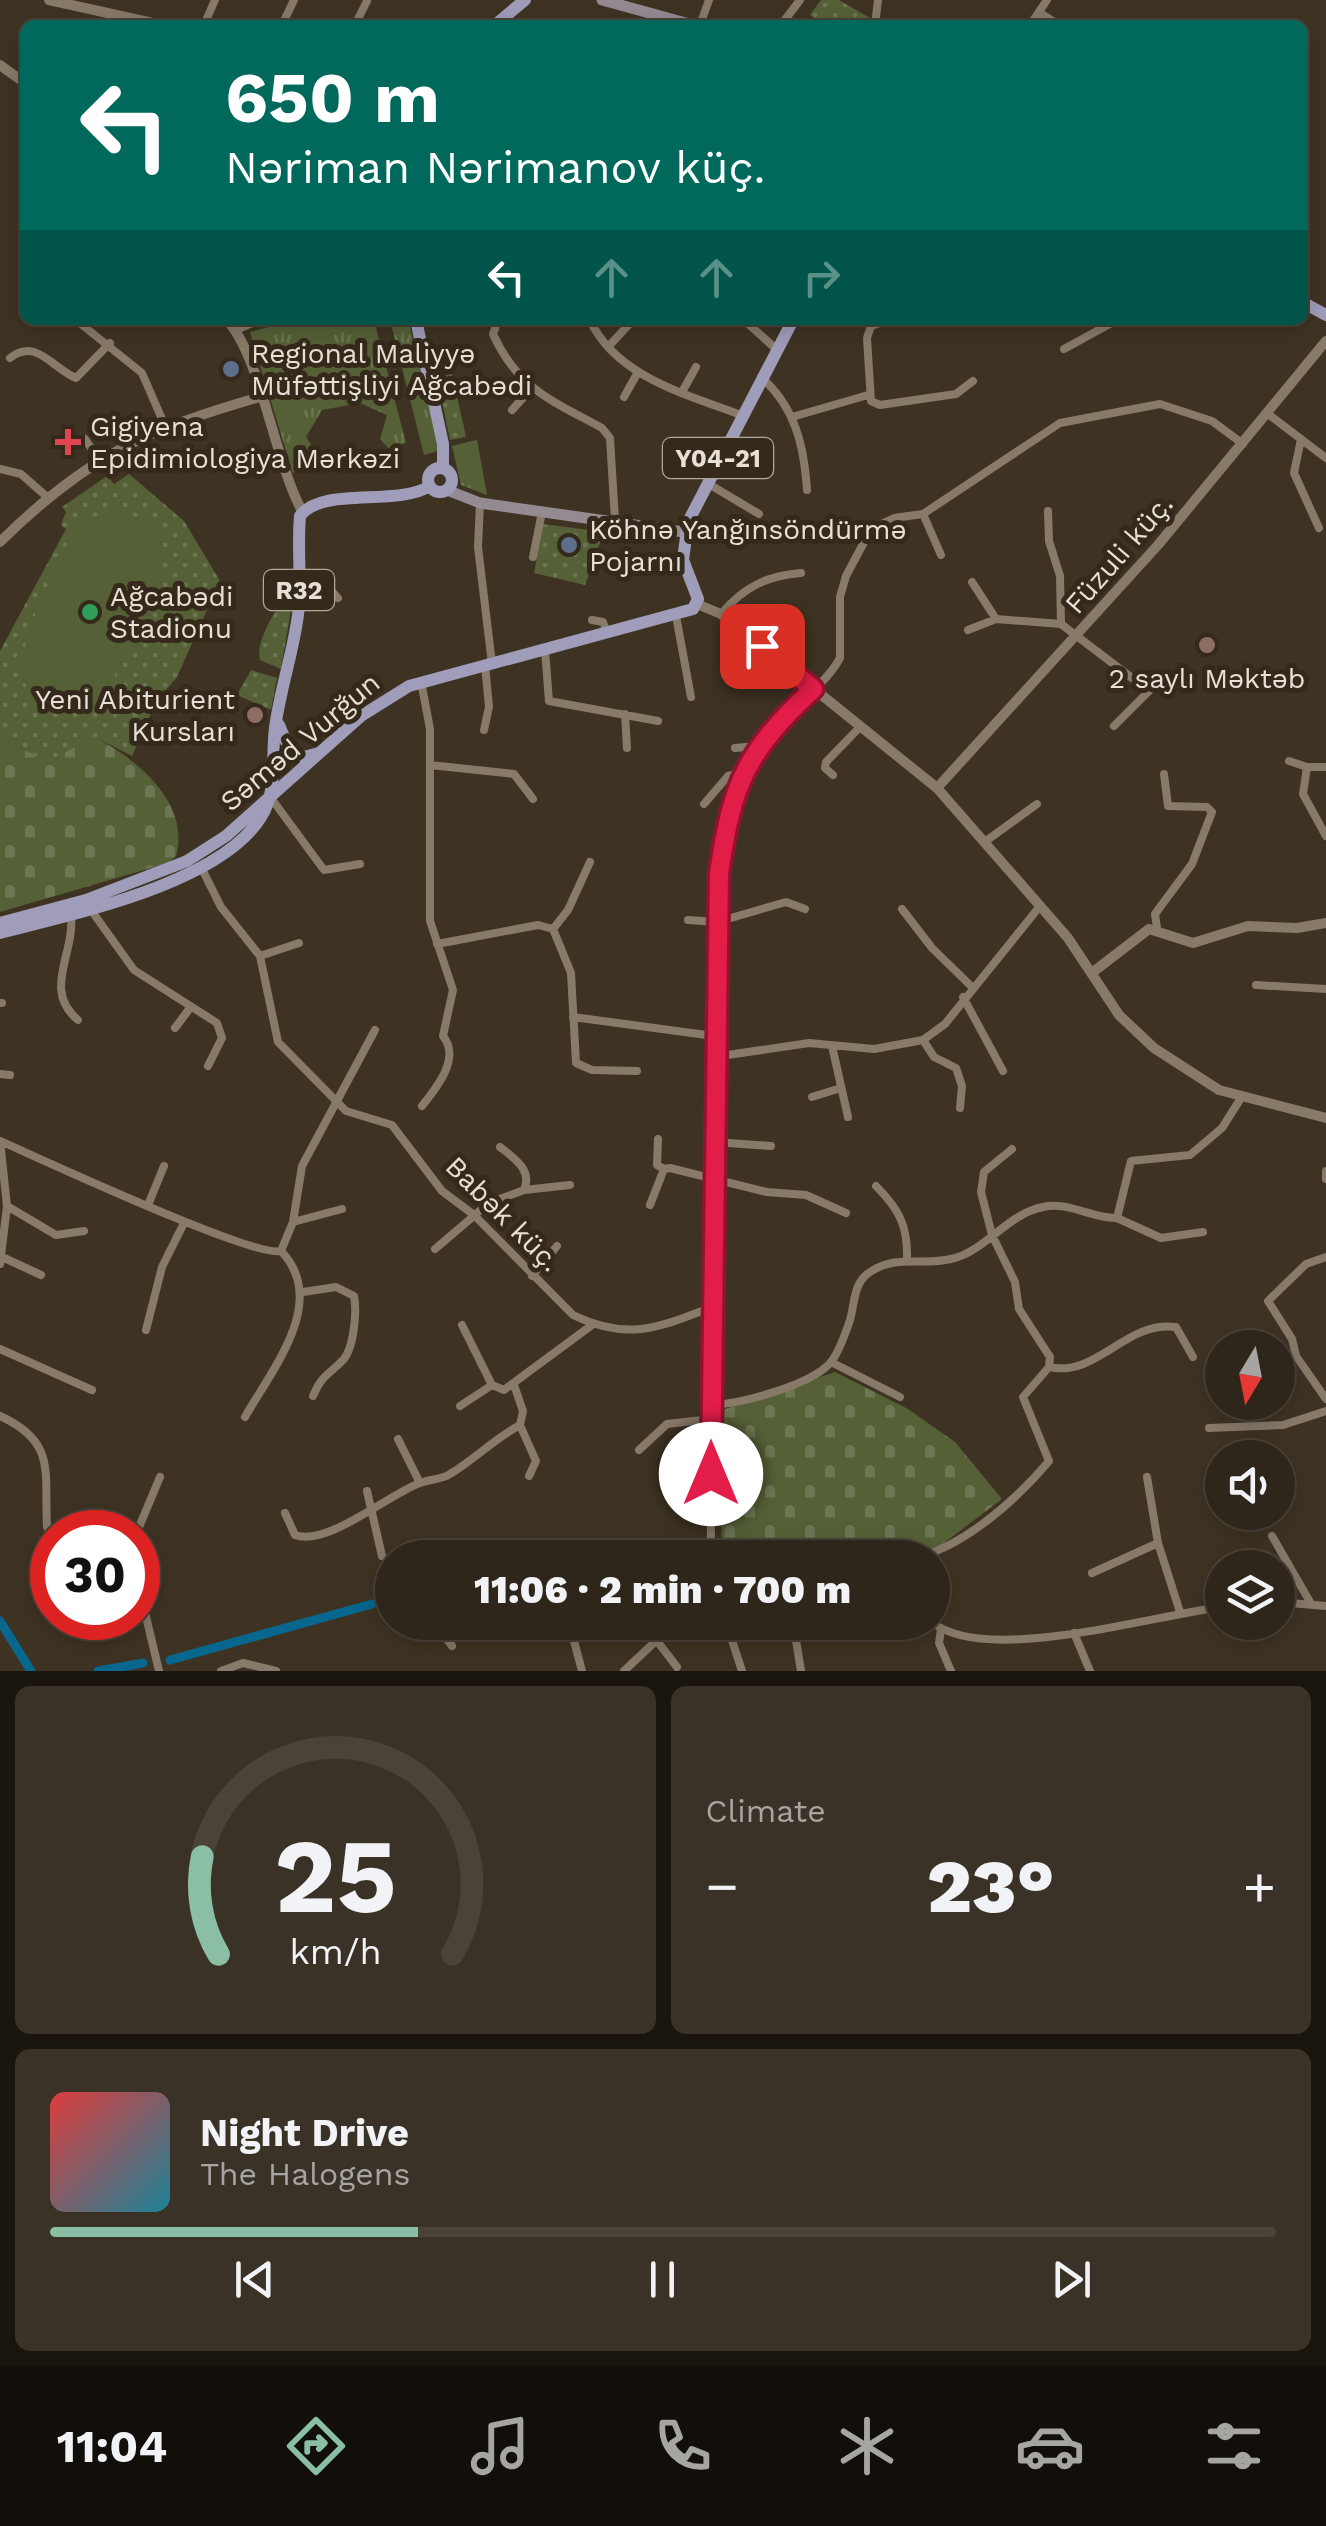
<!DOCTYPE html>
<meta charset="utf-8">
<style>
body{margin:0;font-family:"Work Sans",sans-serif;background:#3a3227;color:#f1f3f6;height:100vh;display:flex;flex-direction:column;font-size:38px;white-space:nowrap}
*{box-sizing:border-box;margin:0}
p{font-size:32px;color:#a7a5a2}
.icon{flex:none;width:55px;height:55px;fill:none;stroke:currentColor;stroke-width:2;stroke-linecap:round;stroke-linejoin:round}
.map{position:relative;height:1671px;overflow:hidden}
.panel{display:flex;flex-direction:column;gap:15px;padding:15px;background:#19150e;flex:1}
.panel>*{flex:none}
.guide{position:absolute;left:20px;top:20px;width:1288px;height:305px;border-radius:15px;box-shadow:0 5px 25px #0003,0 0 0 2px #494339;background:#00695c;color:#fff;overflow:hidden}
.needle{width:65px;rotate:190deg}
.buttons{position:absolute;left:1205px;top:1330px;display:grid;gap:20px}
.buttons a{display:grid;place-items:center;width:90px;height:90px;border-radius:50%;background:#2e261a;box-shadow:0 5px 25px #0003,0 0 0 2px #494339;font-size:50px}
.speed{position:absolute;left:30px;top:1510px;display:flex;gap:20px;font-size:50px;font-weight:700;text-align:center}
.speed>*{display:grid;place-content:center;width:130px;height:130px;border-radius:50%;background:#2e261a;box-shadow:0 5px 25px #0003,0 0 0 2px #494339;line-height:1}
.speed .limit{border:15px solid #d22;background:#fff;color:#111}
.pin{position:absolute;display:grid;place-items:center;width:85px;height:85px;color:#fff;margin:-42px;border-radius:20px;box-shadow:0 5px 15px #0006}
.me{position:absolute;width:110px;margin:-55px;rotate:0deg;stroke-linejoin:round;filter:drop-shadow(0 0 8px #0008)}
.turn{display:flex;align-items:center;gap:35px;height:210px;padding:0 40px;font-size:45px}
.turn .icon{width:130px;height:130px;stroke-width:2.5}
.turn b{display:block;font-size:70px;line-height:85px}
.lanes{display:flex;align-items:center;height:95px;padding:0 40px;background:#0003;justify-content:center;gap:50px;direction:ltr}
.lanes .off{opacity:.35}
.big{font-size:75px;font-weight:800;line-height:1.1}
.panel .tile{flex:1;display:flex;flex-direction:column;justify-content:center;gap:15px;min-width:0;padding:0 35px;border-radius:15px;background:#3a3227}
.panel .dial{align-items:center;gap:0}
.dial svg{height:260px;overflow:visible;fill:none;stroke:#494339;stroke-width:7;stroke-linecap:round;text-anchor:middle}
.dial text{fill:#f1f3f6;stroke:none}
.song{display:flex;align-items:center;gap:30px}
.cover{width:120px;height:120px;border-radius:15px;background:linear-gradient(135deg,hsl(0 70% 55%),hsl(190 70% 35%))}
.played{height:10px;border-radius:5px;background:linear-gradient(90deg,#8abfa5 30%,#494339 30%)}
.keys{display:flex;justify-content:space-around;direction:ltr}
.heat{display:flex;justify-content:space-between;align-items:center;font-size:55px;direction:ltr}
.panel .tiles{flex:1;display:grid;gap:15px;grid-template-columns:1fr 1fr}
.tile:last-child{grid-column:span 2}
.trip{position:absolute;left:375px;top:1540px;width:575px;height:100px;border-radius:50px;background:#2e261a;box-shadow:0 5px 25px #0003,0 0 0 2px #494339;font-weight:800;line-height:100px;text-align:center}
.menu{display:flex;height:160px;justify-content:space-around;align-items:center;background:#120f0a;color:#a7a5a2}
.menu .icon{width:70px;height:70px}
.menu .selected{color:#8abfa5}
.menu b{font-size:45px;color:#f1f3f6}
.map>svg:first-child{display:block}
.grass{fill:url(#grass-dots)}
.cemetery{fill:url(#cemetery-stones)}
.park{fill:url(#park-tufts)}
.garden{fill:#556037}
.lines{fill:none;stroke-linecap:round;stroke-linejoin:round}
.canal{stroke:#08678f;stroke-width:9}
.minor{stroke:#877a69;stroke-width:8}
.tertiary{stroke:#877a69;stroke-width:10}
.secondary{stroke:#948b92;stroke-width:11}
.primary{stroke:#a09dbb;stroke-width:12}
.route-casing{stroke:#92132f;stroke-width:25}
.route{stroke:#e11d48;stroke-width:18}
.service-dot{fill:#5c6f8a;stroke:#34291a;stroke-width:4}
.health-dot{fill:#e0444e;stroke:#34291a;stroke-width:4}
.leisure-dot{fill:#2e9e5b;stroke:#34291a;stroke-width:4}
.education-dot{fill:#8d6e63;stroke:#34291a;stroke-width:4}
.labels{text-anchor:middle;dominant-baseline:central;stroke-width:10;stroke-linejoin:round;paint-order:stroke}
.shield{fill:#34291a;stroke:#b1a99e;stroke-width:2.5}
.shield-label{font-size:25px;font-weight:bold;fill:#e7e0d6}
.poi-label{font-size:28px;fill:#e7e0d6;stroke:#34291a;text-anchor:start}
.street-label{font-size:28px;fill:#e7e0d6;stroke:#34291a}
</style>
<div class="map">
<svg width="1326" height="1671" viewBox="0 0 1326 1671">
<defs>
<pattern id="grass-dots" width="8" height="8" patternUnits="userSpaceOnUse" patternTransform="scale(2.5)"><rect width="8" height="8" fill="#556037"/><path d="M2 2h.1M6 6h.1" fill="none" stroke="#6d7653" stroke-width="1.8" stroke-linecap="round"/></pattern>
<pattern id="cemetery-stones" width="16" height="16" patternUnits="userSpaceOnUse" patternTransform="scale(2.5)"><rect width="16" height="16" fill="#556037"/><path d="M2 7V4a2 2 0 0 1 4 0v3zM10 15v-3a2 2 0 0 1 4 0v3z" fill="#6d7653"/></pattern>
<pattern id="park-tufts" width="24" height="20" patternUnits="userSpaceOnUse" patternTransform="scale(2.5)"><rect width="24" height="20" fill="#556037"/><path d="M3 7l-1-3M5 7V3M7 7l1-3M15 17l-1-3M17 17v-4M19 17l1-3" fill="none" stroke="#6d7653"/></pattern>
</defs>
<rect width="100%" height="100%" fill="#3e3323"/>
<path class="grass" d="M 821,0 L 839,0 L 872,19 L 869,25 L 823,25 L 810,15 Z
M 452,374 L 466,437 L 450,440 L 437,377 Z
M 129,474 L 184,521 L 220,581 L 177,677 L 156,702 L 132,756 L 93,736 L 49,763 L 0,738 L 0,651 L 66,529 L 61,525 L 66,512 L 62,507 L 107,476 L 114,484 Z
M 543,524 L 604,532 L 585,585 L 534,573 Z
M 292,603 L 281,669 L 260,660 C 256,644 270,617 282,604 Z
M 251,670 L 277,678 L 271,710 L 237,695 Z"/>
<path class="cemetery" d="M 93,736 C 135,758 191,802 176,856 L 168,863 L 0,912 L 0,738 L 49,762 Z
M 835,1372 L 908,1409 L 955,1442 L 1002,1499 L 940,1546 L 898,1557 L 722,1557 L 719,1411 Z"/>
<path class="park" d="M 295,320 L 374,320 L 406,443 L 388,448 L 380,439 L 387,415 L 360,403 L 322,410 L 306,437 L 312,446 L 293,474 L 250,332 Z
M 390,320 L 408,320 L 441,450 L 424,455 Z
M 477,440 L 487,495 L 461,485 L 452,446 Z"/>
<path class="garden" d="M 110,511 C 198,522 156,589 132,638 C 123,657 114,684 99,698 C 86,709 65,714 49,708 C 0,687 32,619 49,584 C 58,564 66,538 83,524 C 90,517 101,515 110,511 Z"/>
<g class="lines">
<path class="canal" d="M 0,1621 L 31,1671
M 170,1660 L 372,1604
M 98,1671 L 143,1663"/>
<path class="minor" d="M 1039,12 L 1059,25
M 204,25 L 215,0
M 282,25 L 294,0
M 355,25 L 367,1
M 700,25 L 709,0
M 781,25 L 800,0
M 875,25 L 878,0
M 1030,25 L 1047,0
M 76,320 L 142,373 L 165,426
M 498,320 L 493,334 C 518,389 551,400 602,428 L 610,438 L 615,520
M 590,320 C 616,377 688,395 741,415
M 665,320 L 667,320
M 744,320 L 775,348
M 889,320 L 871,326 L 867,338 L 871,401 L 880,405 L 956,394 L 973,381
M 236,330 L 259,320
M 608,347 L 633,320
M 1064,349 L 1117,320
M 10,358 C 36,337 53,369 76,378 L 110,343
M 761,377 C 795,407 804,445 807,490
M 682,392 L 696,367
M 624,397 L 638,372
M 512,410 L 531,389
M 1268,414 L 1326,458
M 792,417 L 868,395
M 85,439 L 99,460
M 1301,439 L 1294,473 L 1319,528
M 0,469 L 21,474 L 46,496
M 707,483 L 759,514
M 480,503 L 478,547 L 492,664
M 1048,511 L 1049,541 L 1060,576 L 1061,624
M 923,514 L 941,555
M 839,523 L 871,529
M 533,557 L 542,512
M 299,575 L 317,576 L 338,598
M 972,582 L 996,619
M 721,614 C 744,587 766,576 801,573
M 676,616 L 691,697
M 592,620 L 603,622 L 607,633
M 968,630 L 996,619 L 1061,624 L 1149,691 L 1114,726
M 545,650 L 549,701 L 658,721
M 421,681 L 430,729 L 430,921 L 453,990 L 443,1036 C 461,1058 437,1087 422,1106
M 625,714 L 627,748
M 484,730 L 489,707 L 485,665
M 735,748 L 757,746
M 1289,761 L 1307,767
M 430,765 L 514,774 L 533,799
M 1326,767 L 1307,767 L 1303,794 L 1326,836
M 833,775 L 825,768 L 826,762 L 860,727
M 271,798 L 324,870 L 360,864
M 704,804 L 728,776 L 745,772
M 986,841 L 1037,804
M 201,867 L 221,907 L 260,956 L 278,1042 L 346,1111 L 392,1125 L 442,1191 L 474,1215 L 573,1315 C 627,1341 658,1328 710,1308
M 902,909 L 932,948 L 971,986
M 91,910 L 134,970 L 217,1023 L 222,1038 L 208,1066
M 71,915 C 75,955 42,990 78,1020
M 688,920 L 717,922 L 786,902 L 805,909
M 1157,928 L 1155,914 L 1192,864 L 1212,812 L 1207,807 L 1168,806 L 1164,774
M 553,929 L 568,910 L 590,862
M 437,944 L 538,925 L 553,929 L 571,973 L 576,1063 L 592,1070 L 637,1071
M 260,956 L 299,943
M 1256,985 L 1326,989
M 963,997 L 1003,1071
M 0,1003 L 2,1003
M 573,1017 L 714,1036
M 175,1028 L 190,1008
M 923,1040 L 934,1057 L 956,1068 L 962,1086 L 960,1108
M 832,1046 L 848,1117
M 714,1057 L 809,1043 L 874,1049 L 923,1040 L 945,1024 L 1040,906
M 0,1074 L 10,1075
M 812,1097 L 841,1088
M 658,1139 L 657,1165 L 664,1169
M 0,1141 C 39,1158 255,1259 281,1251
M 713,1142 L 771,1146
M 1326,1171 L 1326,1179
M 876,1186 C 899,1209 908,1226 907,1259
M 524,1190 L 570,1185
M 148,1205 L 164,1166
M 650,1205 L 664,1169 L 670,1168 L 767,1192 L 806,1195 L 846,1213
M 7,1206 L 56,1235 L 84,1231
M 1117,1218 L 1161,1238 L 1203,1232
M 293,1222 L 342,1209
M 435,1249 L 489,1203 L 524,1190 C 533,1170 514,1158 500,1147
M 281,1251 L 293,1222 L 302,1166 L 375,1030
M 2,1257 L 41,1275
M 1326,1257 L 1306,1264 L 1268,1301 L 1292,1339 L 1296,1356 L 1326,1399
M 0,1264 L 7,1206 L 0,1141
M 532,1276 L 557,1246
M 303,1292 L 336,1287 L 354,1296 C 357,1311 354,1348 343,1360 C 328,1376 323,1373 313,1396
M 462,1325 L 492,1385 L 504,1390 L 592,1325
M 146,1330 L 162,1267 L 184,1223
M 0,1349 L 92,1390
M 831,1362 L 900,1397
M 1049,1367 C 1097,1378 1126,1320 1176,1327 L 1193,1357
M 711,1405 C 740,1404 812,1385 831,1362 C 839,1352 846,1332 850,1320 C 855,1303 853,1283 870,1272 C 897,1254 922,1266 951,1259 C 986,1251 1007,1214 1043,1207 C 1069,1201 1092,1219 1117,1218 L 1131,1161 L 1190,1155 L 1222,1128 L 1241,1098
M 460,1406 L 492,1385
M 0,1416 C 57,1442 44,1472 47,1527 L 52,1536
M 245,1417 C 273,1368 329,1301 281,1251
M 520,1425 L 536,1461 L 529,1476
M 1209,1428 L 1283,1425 L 1326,1411
M 398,1439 L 420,1483
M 639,1450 L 667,1424 L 711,1419
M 1147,1477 L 1158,1543 L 1180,1612
M 367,1491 L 382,1556
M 285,1513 L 295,1535 C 327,1547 389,1494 420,1483 C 430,1479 441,1480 450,1474 C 475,1459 494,1439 520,1425 L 523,1411 L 514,1385
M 137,1532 L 160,1477
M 1272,1536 L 1310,1602
M 925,1555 C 970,1541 1019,1497 1049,1461 L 1023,1397 L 1049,1367 L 1050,1357 L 1019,1309 L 1015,1282 L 992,1235 L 981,1192 L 984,1172 L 1012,1149
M 711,1558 L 710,1308 L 719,875 C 725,826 735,767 770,730 C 792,707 825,686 840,658 L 840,597 L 846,576 L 871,529 L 894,518 L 923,514 L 1060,423 L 1160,404 L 1212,421 L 1243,444
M 1092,1573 L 1158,1543
M 138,1583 L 159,1671
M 1278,1602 L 1326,1606
M 434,1622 L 452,1646
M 569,1622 L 582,1671
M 726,1622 L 742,1671
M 793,1622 L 801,1671
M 932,1622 C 985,1666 1155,1615 1222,1607
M 941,1629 L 939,1643 L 951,1671
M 1074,1633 L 1090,1671
M 657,1641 L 677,1667
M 221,1671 L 243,1663 L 276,1671
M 624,1671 L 676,1622"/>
<path class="tertiary" d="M 49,0 L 162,25
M 0,65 L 25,83
M 227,320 C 261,357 274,459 302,511
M 0,542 C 86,457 145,430 260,397
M 697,604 L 721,614 L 937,788 L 1068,938 L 1119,1015 L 1154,1048 L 1219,1090 L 1326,1118
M 937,788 L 1158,545 L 1326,341
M 1093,972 L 1149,929 L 1193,943 L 1248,926 L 1297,928 L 1326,923"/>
<path class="secondary" d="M 602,0 L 693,25
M 447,490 L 480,503 L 684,532"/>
<path class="primary" d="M 495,25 L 525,0
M 1302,302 L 1326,315
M 416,320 L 443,444 L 443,468
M428 480a12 12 0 1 1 24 0a12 12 0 1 1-24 0Z
M 279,725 L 290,751 L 304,757 L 319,753
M 0,923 L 86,900 L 187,861 L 226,836 L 361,716 L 409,686 L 693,609 L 698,599 L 683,560 L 688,522 L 793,320
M 0,933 C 72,914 220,884 261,817 C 278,791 271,757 275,728 C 280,690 293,653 298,615 C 302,582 297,549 300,516 C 322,486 396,507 430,486"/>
</g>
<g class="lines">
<defs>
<path id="route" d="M 711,1474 L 719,874 C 732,783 746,752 813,689 L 762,646"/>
</defs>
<use href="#route" class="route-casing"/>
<use href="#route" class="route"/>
</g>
<g class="service-dot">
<circle cx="231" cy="369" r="10"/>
<circle cx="569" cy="545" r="10"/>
</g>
<path class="health-dot" d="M63 427h10v10h10v10h-10v10h-10v-10h-10v-10h10z"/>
<circle class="leisure-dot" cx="90" cy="612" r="10"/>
<g class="education-dot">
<circle cx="1207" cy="645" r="10"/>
<circle cx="255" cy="715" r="10"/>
</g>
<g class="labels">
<g class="shield">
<rect x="663" y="438" width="110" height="40" rx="8"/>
<rect x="264" y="570" width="70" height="40" rx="8"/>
</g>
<g class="shield-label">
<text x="718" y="458">Y04-21</text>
<text x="299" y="590">R32</text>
</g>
<g class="poi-label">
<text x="251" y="353">Regional Maliyyə<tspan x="251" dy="32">Müfəttişliyi Ağcabədi</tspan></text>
<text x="90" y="426">Gigiyena<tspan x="90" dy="32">Epidimiologiya Mərkəzi</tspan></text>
<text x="589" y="529">Köhnə Yanğınsöndürmə<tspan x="589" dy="32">Pojarnı</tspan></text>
<text x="110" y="596">Ağcabədi<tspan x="110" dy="32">Stadionu</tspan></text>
<text x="1207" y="678" text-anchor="middle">2 saylı Məktəb</text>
<text x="235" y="699" text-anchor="end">Yeni Abiturient<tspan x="235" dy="32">Kursları</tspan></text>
</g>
<g class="street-label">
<text transform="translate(1119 554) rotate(-49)">Füzuli küç.</text>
<text transform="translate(300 742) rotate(-40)">Səməd Vurğun</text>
<text transform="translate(503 1214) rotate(45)">Babək küç.</text>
</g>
</g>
</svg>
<div class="buttons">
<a><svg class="needle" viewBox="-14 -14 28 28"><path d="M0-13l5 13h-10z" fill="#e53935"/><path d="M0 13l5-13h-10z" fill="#a7a5a2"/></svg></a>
<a><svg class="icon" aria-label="sound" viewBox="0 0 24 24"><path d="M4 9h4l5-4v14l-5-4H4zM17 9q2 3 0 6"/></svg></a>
<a><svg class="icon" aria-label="layers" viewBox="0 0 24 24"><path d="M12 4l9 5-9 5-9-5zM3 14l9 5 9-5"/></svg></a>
</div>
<div class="speed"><div class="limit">30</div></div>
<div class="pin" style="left:762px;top:646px;background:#d93025"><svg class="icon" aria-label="arrive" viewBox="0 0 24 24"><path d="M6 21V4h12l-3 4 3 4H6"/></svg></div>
<svg class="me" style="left:711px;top:1474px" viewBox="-20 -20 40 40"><circle r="19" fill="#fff"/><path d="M0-13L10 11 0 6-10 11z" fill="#e11d48"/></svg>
<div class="trip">11:06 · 2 min · 700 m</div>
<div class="guide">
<div class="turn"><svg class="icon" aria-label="left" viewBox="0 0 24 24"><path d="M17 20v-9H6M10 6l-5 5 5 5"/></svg><div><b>650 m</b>Nəriman Nərimanov küç.</div></div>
<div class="lanes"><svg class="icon" aria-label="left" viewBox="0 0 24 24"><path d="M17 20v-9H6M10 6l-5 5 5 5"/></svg><svg class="icon off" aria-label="ahead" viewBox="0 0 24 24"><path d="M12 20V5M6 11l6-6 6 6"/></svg><svg class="icon off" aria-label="ahead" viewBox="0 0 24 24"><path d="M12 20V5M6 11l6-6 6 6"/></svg><svg class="icon off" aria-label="right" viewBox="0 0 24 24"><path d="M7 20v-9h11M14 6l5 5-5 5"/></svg></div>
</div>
</div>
<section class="panel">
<div class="tiles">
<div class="tile dial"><svg viewBox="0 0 100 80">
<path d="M14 69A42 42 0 1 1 86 69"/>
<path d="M14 69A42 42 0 0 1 9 39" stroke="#8abfa5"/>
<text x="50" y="56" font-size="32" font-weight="700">25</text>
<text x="50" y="72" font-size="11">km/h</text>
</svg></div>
<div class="tile"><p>Climate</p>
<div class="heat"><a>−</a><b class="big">23°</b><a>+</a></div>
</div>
<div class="tile">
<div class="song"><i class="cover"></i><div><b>Night Drive</b><p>The Halogens</p></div></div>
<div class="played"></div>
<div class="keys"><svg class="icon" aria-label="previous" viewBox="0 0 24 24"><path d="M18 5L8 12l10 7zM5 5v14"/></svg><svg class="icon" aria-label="pause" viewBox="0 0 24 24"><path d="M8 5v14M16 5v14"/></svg><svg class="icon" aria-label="next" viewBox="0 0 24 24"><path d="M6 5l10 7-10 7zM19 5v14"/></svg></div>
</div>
</div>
</section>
<nav class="menu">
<b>11:04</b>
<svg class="icon selected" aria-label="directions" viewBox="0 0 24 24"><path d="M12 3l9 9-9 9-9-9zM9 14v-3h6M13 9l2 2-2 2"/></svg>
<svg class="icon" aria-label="music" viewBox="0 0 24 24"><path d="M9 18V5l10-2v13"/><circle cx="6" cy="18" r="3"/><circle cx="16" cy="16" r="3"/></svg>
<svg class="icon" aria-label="phone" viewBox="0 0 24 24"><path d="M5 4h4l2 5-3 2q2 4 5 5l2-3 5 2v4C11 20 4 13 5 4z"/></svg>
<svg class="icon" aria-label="climate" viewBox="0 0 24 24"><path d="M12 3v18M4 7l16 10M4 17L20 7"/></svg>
<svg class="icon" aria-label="car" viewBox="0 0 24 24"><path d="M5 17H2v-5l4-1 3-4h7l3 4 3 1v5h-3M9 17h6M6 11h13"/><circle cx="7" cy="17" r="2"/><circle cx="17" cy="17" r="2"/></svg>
<svg class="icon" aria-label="filters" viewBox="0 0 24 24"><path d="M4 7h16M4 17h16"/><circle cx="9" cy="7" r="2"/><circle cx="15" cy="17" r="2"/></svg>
</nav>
